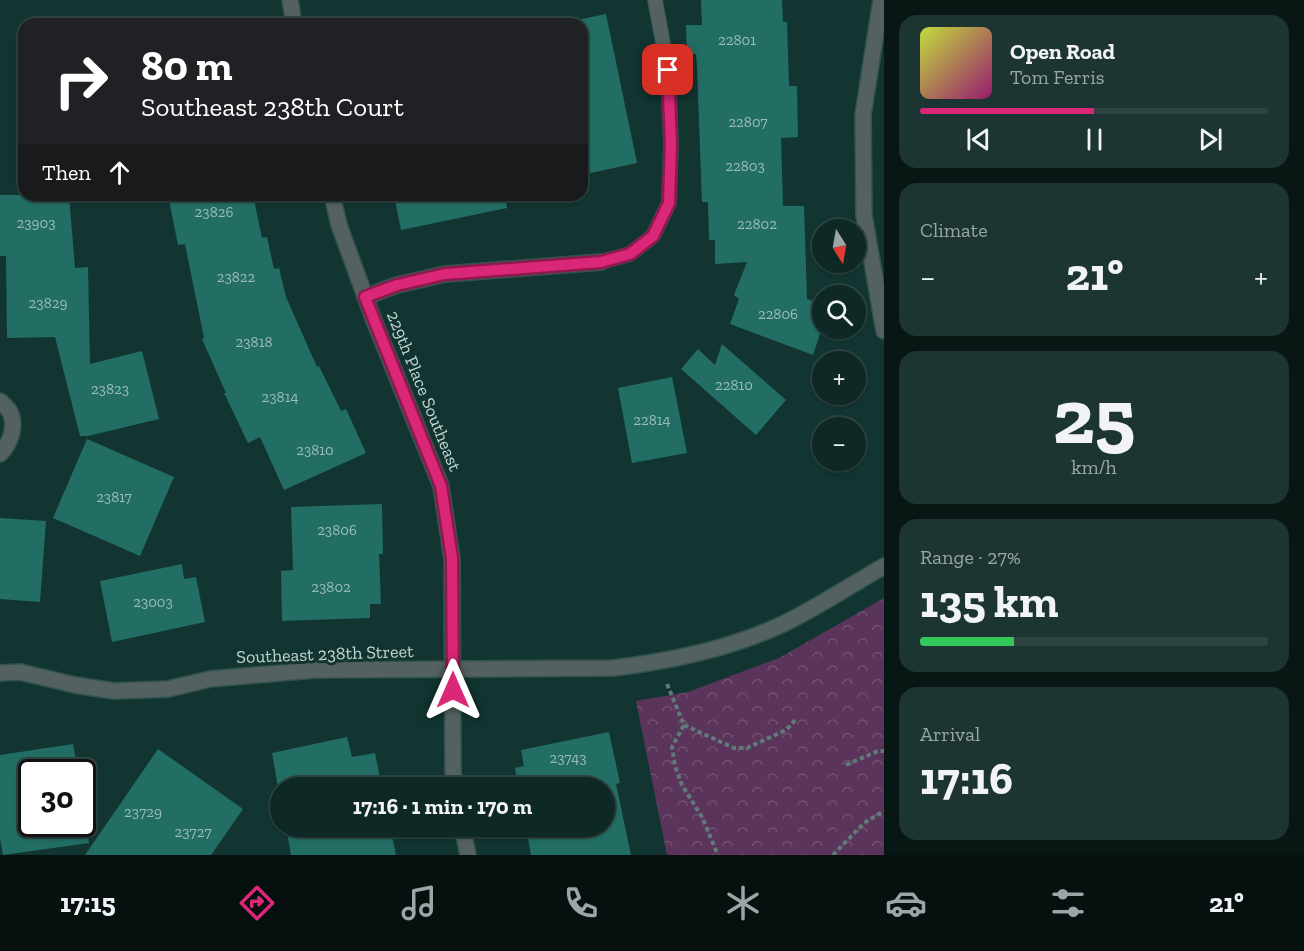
<!DOCTYPE html>
<meta charset="utf-8">
<style>
body{margin:0;font-family:"Zilla Slab",serif;background:#1c3432;color:#f1f3f6;height:100vh;display:flex;flex-direction:column;font-size:22px;white-space:nowrap}
*{box-sizing:border-box;margin:0}
p{font-size:20px;color:#9ba6a7}
.icon{flex:none;width:33px;height:33px;fill:none;stroke:currentColor;stroke-width:2;stroke-linecap:round;stroke-linejoin:round}
.map{position:relative;flex:1;overflow:hidden}
.sheet{display:flex;flex-direction:column;gap:15px;padding:15px;background:#081614;width:420px}
.sheet>*{flex:none}
.banner{position:absolute;left:18px;top:18px;width:570px;height:183px;border-radius:18px;box-shadow:0 2px 4px #0004,0 0 0 2px #2e4442;background:#202124;color:#fff;overflow:hidden}
.needle{width:39px;rotate:169deg}
.buttons{position:absolute;left:812px;top:219px;display:grid;gap:12px}
.buttons a{display:grid;place-items:center;width:54px;height:54px;border-radius:50%;background:#0e2825;box-shadow:0 2px 4px #0004,0 0 0 2px #2e4442;font-size:30px}
.speed{position:absolute;left:18px;top:759px;display:flex;gap:12px;font-size:30px;font-weight:700;text-align:center}
.speed>*{display:grid;place-content:center;width:78px;height:78px;border-radius:50%;background:#0e2825;box-shadow:0 2px 4px #0004,0 0 0 2px #2e4442;line-height:1}
.speed .limit{border:3px solid #111;border-radius:9px;background:#fff;color:#111}
.pin{position:absolute;display:grid;place-items:center;width:51px;height:51px;color:#fff;margin:-26px;border-radius:12px;box-shadow:0 3px 9px #0006}
.me{position:absolute;width:66px;margin:-33px;rotate:0deg;stroke-linejoin:round;filter:drop-shadow(0 0 4px #0008)}
.turn{display:flex;align-items:center;gap:21px;height:126px;padding:0 24px;font-size:27px}
.turn .icon{width:78px;height:78px;stroke-width:2.5}
.turn b{display:block;font-size:42px;line-height:51px}
.then{display:flex;align-items:center;height:57px;padding:0 24px;background:#0003;gap:12px;font-size:22px}
.big{font-size:45px;font-weight:800;line-height:1.1}
.sheet .card{flex:1;display:flex;flex-direction:column;justify-content:center;gap:9px;min-width:0;padding:0 21px;border-radius:18px;background:#1c3432}
.sheet .dial{align-items:center;gap:0}
.dial b{font-size:78px;line-height:1}
.song{display:flex;align-items:center;gap:18px}
.cover{width:72px;height:72px;border-radius:9px;background:linear-gradient(135deg,hsl(70 70% 55%),hsl(320 70% 35%))}
.played{height:6px;border-radius:3px;background:linear-gradient(90deg,#db2777 50%,#2e4442 50%)}
.keys{display:flex;justify-content:space-around;direction:ltr}
.heat{display:flex;justify-content:space-between;align-items:center;font-size:33px;direction:ltr}
.charge{height:9px;border-radius:4px;background:linear-gradient(90deg,#34c759 27%,#2e4442 0)}
.trip{position:absolute;left:270px;top:777px;width:345px;height:60px;border-radius:30px;background:#0e2825;box-shadow:0 2px 4px #0004,0 0 0 2px #2e4442;font-weight:800;line-height:60px;text-align:center}
.dock{display:flex;height:96px;justify-content:space-around;align-items:center;background:#06100f;color:#9ba6a7}
.dock .icon{width:42px;height:42px}
.dock .on{color:#db2777}
.dock b{font-size:27px;color:#f1f3f6}
main{display:flex;flex:1;min-height:0}
.map>svg:first-child{display:block}
.park{fill:url(#park-crowns)}
.building{fill:#226e65}
.lines{fill:none;stroke-linecap:round;stroke-linejoin:round}
.service-casing{stroke:#32524e;stroke-width:16}
.minor-casing{stroke:#32524e;stroke-width:18}
.path{stroke:#5f7b77;stroke-width:4;stroke-dasharray:4.5 3;stroke-linecap:butt}
.service{stroke:#536260;stroke-width:14}
.minor{stroke:#536260;stroke-width:15}
.route-casing{stroke:#8e194d;stroke-width:15}
.route{stroke:#db2777;stroke-width:10}
.labels{text-anchor:middle;dominant-baseline:central;stroke-width:6;stroke-linejoin:round;paint-order:stroke}
.number-label{font-size:15px;fill:#9bbcb8}
.street-label{font-size:18px;fill:#c3d6d3;stroke:#123531}
</style>
<main>
<div class="map">
<svg width="884" height="855" viewBox="0 0 884 855">
<defs>
<pattern id="park-crowns" width="20" height="18" patternUnits="userSpaceOnUse" patternTransform="scale(1.5)"><rect width="20" height="18" fill="#5b345b"/><path d="M2 6a3 3 0 1 1 6 0M12 15a3 3 0 1 1 6 0" fill="none" stroke="#715172"/></pattern>
</defs>
<rect width="100%" height="100%" fill="#123531"/>
<path class="park" d="M 884,598 L 884,855 L 667,855 L 636,701 L 688,692 L 779,658 Z"/>
<path class="building" d="M 701,0 L 782,0 L 783,22 L 787,22 L 789,86 L 797,86 L 798,137 L 781,138 L 783,206 L 804,206 L 807,299 L 822,304 L 822,328 L 813,355 L 730,324 L 739,299 L 734,295 L 747,262 L 715,264 L 715,240 L 709,240 L 708,202 L 702,202 L 697,68 L 696,54 L 687,54 L 686,25 L 702,25 Z
M 606,14 L 637,163 L 586,174 L 582,155 L 582,19 Z
M 0,195 L 69,195 L 75,268 L 88,267 L 90,364 L 142,351 L 159,419 L 88,436 L 80,436 L 55,337 L 7,338 L 6,256 L 0,256 Z
M 168,195 L 253,195 L 262,238 L 267,237 L 274,269 L 279,268 L 286,297 L 317,367 L 319,366 L 341,411 L 346,409 L 366,453 L 284,490 L 260,437 L 248,443 L 224,393 L 226,393 L 202,339 L 204,338 L 185,244 L 178,245 Z
M 394,195 L 505,195 L 507,208 L 401,230 Z
M 722,344 L 786,400 L 756,435 L 681,369 L 698,349 L 715,365 Z
M 672,377 L 687,453 L 632,463 L 618,388 Z
M 87,439 L 174,477 L 140,556 L 53,518 Z
M 382,504 L 383,554 L 379,554 L 381,604 L 370,604 L 370,618 L 282,621 L 281,571 L 293,570 L 291,507 Z
M 0,518 L 46,521 L 40,602 L 0,599 Z
M 182,564 L 184,579 L 196,577 L 205,622 L 112,642 L 100,581 Z
M 609,732 L 620,783 L 616,784 L 631,855 L 531,855 L 526,826 L 604,826 L 604,788 L 518,788 L 515,768 L 524,766 L 521,750 Z
M 347,737 L 352,757 L 375,753 L 382,788 L 280,788 L 280,799 L 272,753 Z
M 73,744 L 78,772 L 32,772 L 32,824 L 82,824 L 82,804 L 89,843 L 3,855 L 0,838 L 0,755 Z
M 158,749 L 243,809 L 211,855 L 85,855 Z
M 286,826 L 390,826 L 396,855 L 291,855 Z"/>
<g class="lines">
<defs>
<path id="service" d="M 601,262 L 630,254 L 653,236 L 669,203 L 671,144 L 668,70 L 655,0"/>
<path id="minor" d="M 290,0 L 294,24
M 881,0 L 863,115 L 864,215 L 884,331
M 332,195 L 339,225 L 373,318 L 441,486 L 452,559 L 453,772 L 456,788
M 365,297 L 397,285 L 445,274 L 601,262
M 0,401 C 3,404 8,408 10,412 C 17,426 10,444 0,454
M 0,673 L 20,672 L 75,685 L 114,691 L 168,689 L 210,679 L 315,670 L 613,668 C 672,661 730,649 783,624 C 818,607 851,585 884,566
M 462,826 L 468,855"/>
</defs>
<use href="#service" class="service-casing"/>
<use href="#minor" class="minor-casing"/>
<path class="path" d="M 667,684 L 684,725 L 672,747 L 675,766 L 682,785 L 702,817 L 718,855
M 684,725 L 734,748 L 747,748 L 786,730 L 796,719
M 846,765 L 878,751 L 884,751
M 833,855 L 864,823 L 884,811"/>
<use href="#service" class="service"/>
<use href="#minor" class="minor"/>
</g>
<g class="lines">
<defs>
<path id="route" d="M 453,690 L 452,558 L 441,486 L 365,297 L 397,285 L 445,274 L 601,262 L 630,254 L 653,236 L 669,203 L 671,144 L 668,70"/>
</defs>
<use href="#route" class="route-casing"/>
<use href="#route" class="route"/>
</g>
<g class="labels">
<g class="number-label">
<text x="737" y="40">22801</text>
<text x="748" y="122">22807</text>
<text x="745" y="166">22803</text>
<text x="214" y="212">23826</text>
<text x="36" y="223">23903</text>
<text x="757" y="224">22802</text>
<text x="236" y="277">23822</text>
<text x="48" y="303">23829</text>
<text x="778" y="314">22806</text>
<text x="254" y="342">23818</text>
<text x="734" y="385">22810</text>
<text x="110" y="389">23823</text>
<text x="280" y="397">23814</text>
<text x="652" y="420">22814</text>
<text x="315" y="450">23810</text>
<text x="114" y="497">23817</text>
<text x="337" y="530">23806</text>
<text x="331" y="587">23802</text>
<text x="153" y="602">23003</text>
<text x="568" y="758">23743</text>
<text x="143" y="812">23729</text>
<text x="193" y="832">23727</text>
</g>
<g class="street-label">
<text transform="translate(424 391) rotate(68)">229th Place Southeast</text>
<text transform="translate(325 654) rotate(-2)">Southeast 238th Street</text>
</g>
</g>
</svg>
<div class="buttons">
<a><svg class="needle" viewBox="-14 -14 28 28"><path d="M0-13l5 13h-10z" fill="#e53935"/><path d="M0 13l5-13h-10z" fill="#9ba6a7"/></svg></a>
<a><svg class="icon" aria-label="search" viewBox="0 0 24 24"><circle cx="10" cy="10" r="6"/><path d="M15 15l6 6"/></svg></a>
<a>+</a>
<a>−</a>
</div>
<div class="speed"><div class="limit">30</div></div>
<div class="pin" style="left:668px;top:70px;background:#d93025"><svg class="icon" aria-label="arrive" viewBox="0 0 24 24"><path d="M6 21V4h12l-3 4 3 4H6"/></svg></div>
<svg class="me" style="left:453px;top:690px" viewBox="-20 -20 40 40"><path d="M0-17L14 15 0 8-14 15z" fill="#db2777" stroke="#fff" stroke-width="4"/></svg>
<div class="trip">17:16 · 1 min · 170 m</div>
<div class="banner">
<div class="turn"><svg class="icon" aria-label="right" viewBox="0 0 24 24"><path d="M7 20v-9h11M14 6l5 5-5 5"/></svg><div><b>80 m</b>Southeast 238th Court</div></div>
<div class="then">Then<svg class="icon" aria-label="ahead" viewBox="0 0 24 24"><path d="M12 20V5M6 11l6-6 6 6"/></svg></div>
</div>
</div>
<section class="sheet">
<div class="card">
<div class="song"><i class="cover"></i><div><b>Open Road</b><p>Tom Ferris</p></div></div>
<div class="played"></div>
<div class="keys"><svg class="icon" aria-label="previous" viewBox="0 0 24 24"><path d="M18 5L8 12l10 7zM5 5v14"/></svg><svg class="icon" aria-label="pause" viewBox="0 0 24 24"><path d="M8 5v14M16 5v14"/></svg><svg class="icon" aria-label="next" viewBox="0 0 24 24"><path d="M6 5l10 7-10 7zM19 5v14"/></svg></div>
</div>
<div class="card"><p>Climate</p>
<div class="heat"><a>−</a><b class="big">21°</b><a>+</a></div>
</div>
<div class="card dial"><b>25</b><p>km/h</p></div>
<div class="card"><p>Range · 27%</p><b class="big">135 km</b><div class="charge"></div></div>
<div class="card"><p>Arrival</p><b class="big">17:16</b></div>
</section>
</main>
<nav class="dock">
<b>17:15</b>
<svg class="icon on" aria-label="directions" viewBox="0 0 24 24"><path d="M12 3l9 9-9 9-9-9zM9 14v-3h6M13 9l2 2-2 2"/></svg>
<svg class="icon" aria-label="music" viewBox="0 0 24 24"><path d="M9 18V5l10-2v13"/><circle cx="6" cy="18" r="3"/><circle cx="16" cy="16" r="3"/></svg>
<svg class="icon" aria-label="phone" viewBox="0 0 24 24"><path d="M5 4h4l2 5-3 2q2 4 5 5l2-3 5 2v4C11 20 4 13 5 4z"/></svg>
<svg class="icon" aria-label="climate" viewBox="0 0 24 24"><path d="M12 3v18M4 7l16 10M4 17L20 7"/></svg>
<svg class="icon" aria-label="car" viewBox="0 0 24 24"><path d="M5 17H2v-5l4-1 3-4h7l3 4 3 1v5h-3M9 17h6M6 11h13"/><circle cx="7" cy="17" r="2"/><circle cx="17" cy="17" r="2"/></svg>
<svg class="icon" aria-label="filters" viewBox="0 0 24 24"><path d="M4 7h16M4 17h16"/><circle cx="9" cy="7" r="2"/><circle cx="15" cy="17" r="2"/></svg>
<b>21°</b>
</nav>
